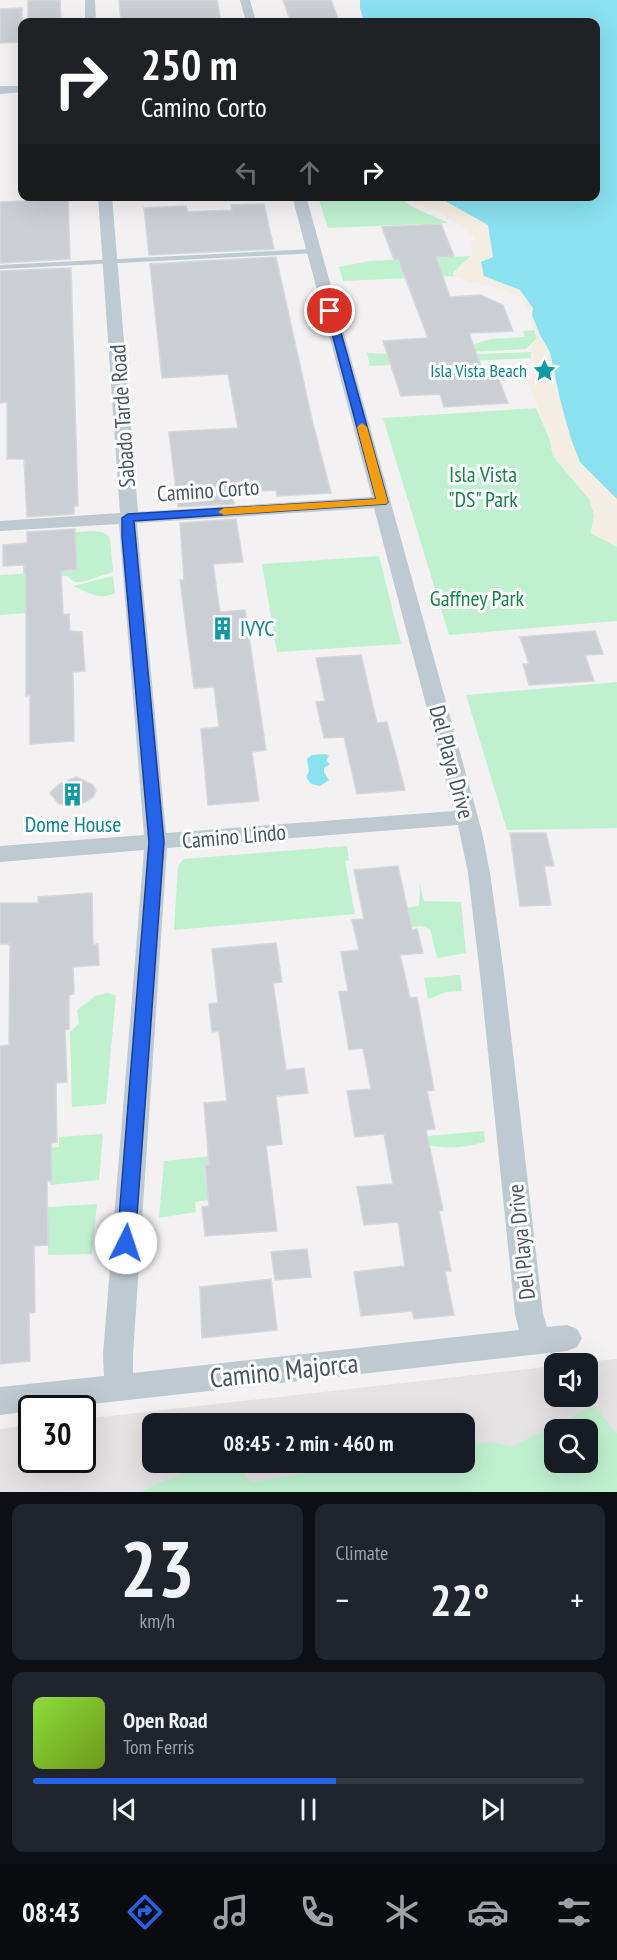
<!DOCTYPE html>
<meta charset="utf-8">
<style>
body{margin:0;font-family:"PT Sans Narrow",sans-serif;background:#20242c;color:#f1f3f6;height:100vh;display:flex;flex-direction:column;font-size:22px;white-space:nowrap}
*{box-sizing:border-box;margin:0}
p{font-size:20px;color:#9ea1a6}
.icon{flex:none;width:33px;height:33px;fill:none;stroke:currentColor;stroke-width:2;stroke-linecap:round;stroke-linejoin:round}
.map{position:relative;height:1492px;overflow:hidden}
.sheet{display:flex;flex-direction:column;gap:12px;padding:12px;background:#0d0f14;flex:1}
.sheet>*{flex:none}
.hud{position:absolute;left:18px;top:18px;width:582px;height:183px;border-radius:12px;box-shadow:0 6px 24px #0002;background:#202124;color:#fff;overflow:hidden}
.fabs{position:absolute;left:544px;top:1353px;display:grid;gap:12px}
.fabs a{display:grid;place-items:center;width:54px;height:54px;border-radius:12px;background:#171b24;box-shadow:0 6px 24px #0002;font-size:30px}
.speed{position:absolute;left:18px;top:1395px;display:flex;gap:12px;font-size:30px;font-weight:700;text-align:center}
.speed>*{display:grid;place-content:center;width:78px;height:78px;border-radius:50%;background:#171b24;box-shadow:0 6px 24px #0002;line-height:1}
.speed .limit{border:3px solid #111;border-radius:9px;background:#fff;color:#111}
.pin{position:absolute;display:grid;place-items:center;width:51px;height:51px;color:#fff;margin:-26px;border:3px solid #fff;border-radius:50%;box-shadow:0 2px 6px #0007}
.me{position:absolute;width:66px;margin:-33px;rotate:4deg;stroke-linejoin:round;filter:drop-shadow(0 0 4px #0008)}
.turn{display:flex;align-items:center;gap:21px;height:126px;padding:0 24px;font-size:27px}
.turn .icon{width:78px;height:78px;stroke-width:2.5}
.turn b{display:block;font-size:42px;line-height:51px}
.lanes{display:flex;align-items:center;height:57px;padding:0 24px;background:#0003;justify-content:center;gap:30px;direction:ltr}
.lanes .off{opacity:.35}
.big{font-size:45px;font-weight:800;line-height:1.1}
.sheet .widget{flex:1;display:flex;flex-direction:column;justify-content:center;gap:9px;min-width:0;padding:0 21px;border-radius:12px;background:#20242c}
.sheet .dial{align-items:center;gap:0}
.dial b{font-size:78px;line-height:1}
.song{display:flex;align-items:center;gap:18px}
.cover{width:72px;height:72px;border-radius:9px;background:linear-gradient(135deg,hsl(90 70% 55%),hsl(80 70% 35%))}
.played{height:6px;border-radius:3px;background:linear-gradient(90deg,#2563eb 55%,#363941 55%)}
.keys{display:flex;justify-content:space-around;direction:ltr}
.heat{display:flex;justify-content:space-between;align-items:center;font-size:33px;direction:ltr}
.sheet .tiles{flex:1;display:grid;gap:12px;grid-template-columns:1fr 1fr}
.widget:last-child{grid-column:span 2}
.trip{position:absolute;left:142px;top:1413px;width:333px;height:60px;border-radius:12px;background:#171b24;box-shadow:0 6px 24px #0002;font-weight:800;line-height:60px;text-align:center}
.dock{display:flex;height:96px;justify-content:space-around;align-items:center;background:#090b0e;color:#9ea1a6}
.dock .icon{width:42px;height:42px}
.dock .current{color:#2563eb}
.dock b{font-size:27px;color:#f1f3f6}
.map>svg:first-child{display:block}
.education{fill:#e4e2e3;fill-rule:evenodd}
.green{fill:#bff1cf;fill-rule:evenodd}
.sand{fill:#f4ede2}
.water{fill:#8ae1f0}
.building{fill:#cbced3;stroke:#d5d7dc;stroke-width:1.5}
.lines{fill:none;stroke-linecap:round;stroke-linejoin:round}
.service{fill:#bec9d0;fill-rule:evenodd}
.minor{fill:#bec9d0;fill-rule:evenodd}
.route{fill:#2563eb;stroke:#184099;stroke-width:1.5}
.slow{fill:#f59e0b}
.labels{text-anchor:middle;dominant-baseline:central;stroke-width:6;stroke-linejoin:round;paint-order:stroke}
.far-culture-label{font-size:18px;fill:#0d838f;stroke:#fff;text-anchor:end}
.street-label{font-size:22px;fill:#48555f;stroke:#fff}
.park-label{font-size:22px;fill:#148546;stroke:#fff}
.culture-label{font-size:22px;fill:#0d838f;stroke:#fff;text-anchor:start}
.near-street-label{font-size:27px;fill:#48555f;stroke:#fff}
</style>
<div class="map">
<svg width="617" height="1492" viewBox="0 0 617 1492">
<rect width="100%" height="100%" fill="#f3f1f1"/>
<path class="education" d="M 617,1359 L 617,1492 L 0,1492 L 0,1429 L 31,1425 L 32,1460 L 82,1460 L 83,1419 L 555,1366 L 555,1396 L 588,1396 L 588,1364 L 574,1363 ZM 153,1424 L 465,1424 L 465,1462 L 153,1462 ZM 555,1430 L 588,1430 L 588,1462 L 555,1462 Z"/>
<path class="green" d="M 318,197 L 402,197 C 408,209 435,215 448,223 L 328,228 Z
M 471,256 L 453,273 L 454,276 L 343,281 L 339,267 L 370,261 Z
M 534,330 L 537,338 L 526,349 L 433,354 L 381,350 L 471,345 L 491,339 L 525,337 L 523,331 Z
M 531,352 L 531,358 L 370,366 L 367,353 L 432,356 Z
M 536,408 L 550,440 L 553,456 L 590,500 L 594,515 L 591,533 L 617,547 L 617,621 L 449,635 L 383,418 Z
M 94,531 L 102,532 L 110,537 L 113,572 L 82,582 L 74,582 L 67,576 L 27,579 L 27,613 L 0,615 L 0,575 L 70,571 L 69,540 L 52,534 Z
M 379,556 L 401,644 L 277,652 L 262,564 Z
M 113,576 L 115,593 C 100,601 87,592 73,586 Z
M 617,682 L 617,828 L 507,830 L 466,695 Z
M 347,846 L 349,860 L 345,861 L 355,914 L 174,930 L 178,866 L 183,859 Z
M 420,884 L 424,901 L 461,902 L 466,953 L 437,958 L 430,929 L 421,926 L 408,927 L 404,908 L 419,906 Z
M 460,975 L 462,991 L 446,992 L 428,999 L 424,978 Z
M 107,993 L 116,995 L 106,1104 L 72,1107 L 70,1032 L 79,1023 L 77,1010 L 95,996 Z
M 484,1131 L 485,1142 C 461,1149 442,1149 419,1143 L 417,1137 Z
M 103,1134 L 99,1180 L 50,1185 L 50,1148 L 59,1147 L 59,1137 Z
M 232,1154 L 233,1163 L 204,1165 L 208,1200 L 195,1202 L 196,1212 L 159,1218 L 164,1161 Z
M 97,1204 L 92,1254 L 48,1255 L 48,1207 Z
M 593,1405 L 617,1434 L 617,1492 L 140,1492 L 189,1470 L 191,1463 L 235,1463 L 251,1482 L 365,1463 L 465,1462 L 465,1446 L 491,1442 L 512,1447 C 539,1432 567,1422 593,1405 ZM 555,1430 L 588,1430 L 588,1462 L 555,1462 Z"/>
<path class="sand" d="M 408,197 L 443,197 L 445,202 L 488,225 L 493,257 L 484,275 L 520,290 L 533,308 L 532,315 L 540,335 L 550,352 L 580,462 L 617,499 L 617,547 L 591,533 L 594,515 L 590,500 L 553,456 L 550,440 L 528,381 L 536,373 L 536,364 L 531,358 L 531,345 L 537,338 C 533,328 531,316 526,306 C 514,283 476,288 454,276 C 457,264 469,262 473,251 L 470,245 L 476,238 L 438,211 L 414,203 Z"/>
<path class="water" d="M 360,0 L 617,0 L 617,499 L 580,462 L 571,439 L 560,399 L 550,352 L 540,335 L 532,315 L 533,308 L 520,290 L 484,276 L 481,262 L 493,257 L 488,225 L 445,201 L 443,197 L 596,196 L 596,22 L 364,22 L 360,8 Z
M 325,754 L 329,756 L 326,761 L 330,764 L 324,768 L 324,772 L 329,780 L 320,786 L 311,784 L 306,777 L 309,771 L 307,759 L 312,755 Z"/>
<path class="building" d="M 28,0 L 60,0 L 61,22 L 28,22 Z
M 119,0 L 217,0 L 221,22 L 121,22 Z
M 283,0 L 331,0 L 339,21 L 291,22 Z
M 22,8 L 22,42 L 0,43 L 0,9 Z
M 25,196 L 68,196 L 70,259 L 0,263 L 0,202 L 25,201 Z
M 264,204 L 274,249 L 149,255 L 144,208 L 186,206 L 188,212 L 232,210 L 231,205 Z
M 441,224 L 454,256 L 436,257 L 450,297 L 480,295 L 503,305 L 513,331 L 469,333 L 484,375 L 497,374 L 508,403 L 444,407 L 440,394 L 401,396 L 383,341 L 428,338 L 398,259 L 394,260 L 382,227 Z
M 276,257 L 313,424 L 331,493 L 277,496 L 276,490 L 232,493 L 234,504 L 178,507 L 169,432 L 238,428 L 228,374 L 162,378 L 150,264 Z
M 71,268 L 78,506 L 74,506 L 74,514 L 27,517 L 24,459 L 7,459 L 7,402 L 0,403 L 0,271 Z
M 236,519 L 243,562 L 213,564 L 220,612 L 245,610 L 266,750 L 252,752 L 259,801 L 208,805 L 201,729 L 219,727 L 214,687 L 194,688 L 180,580 L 184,580 L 180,523 Z
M 75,529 L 77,569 L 61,571 L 63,615 L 69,614 L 70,631 L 82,632 L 85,671 L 73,672 L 74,741 L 30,744 L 30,695 L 26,696 L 26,573 L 24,573 L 24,565 L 3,566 L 3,545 L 27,543 L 27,532 Z
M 595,631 L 603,654 L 585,655 L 594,681 L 529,685 L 523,664 L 529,664 L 520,637 Z
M 361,655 L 377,723 L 387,722 L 405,790 L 357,794 L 344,737 L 324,738 L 316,702 L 325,701 L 316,658 Z
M 76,777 L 92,784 L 96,790 L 93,797 L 78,806 L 59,804 L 50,793 L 58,785 Z
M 510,833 L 546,833 L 554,866 L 544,866 L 551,905 L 520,906 Z
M 398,866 L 412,930 L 417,929 L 423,953 L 400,955 L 410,998 L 417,997 L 434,1090 L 427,1091 L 435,1129 L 426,1130 L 443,1210 L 439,1211 L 451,1271 L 445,1271 L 454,1315 L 414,1319 L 412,1311 L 361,1316 L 354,1272 L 405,1266 L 398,1222 L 364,1225 L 357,1187 L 393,1184 L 384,1134 L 355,1137 L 347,1091 L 371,1089 L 363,1048 L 349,1050 L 339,992 L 348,991 L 341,952 L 359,950 L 352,920 L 364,919 L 354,870 Z
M 92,893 L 93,945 L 98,944 L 99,965 L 73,967 L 74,994 L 69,995 L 69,1029 L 65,1030 L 67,1082 L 56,1083 L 57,1142 L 51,1143 L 52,1181 L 47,1181 L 48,1245 L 34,1246 L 35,1312 L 29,1313 L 30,1361 L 0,1364 L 0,1046 L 9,1045 L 10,944 L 0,944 L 0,903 L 38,903 L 38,897 Z
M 276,943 L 282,982 L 273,983 L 286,1070 L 304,1068 L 308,1093 L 276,1096 L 282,1144 L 266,1146 L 277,1231 L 205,1236 L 202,1207 L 209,1206 L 205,1165 L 209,1165 L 204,1103 L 227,1101 L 219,1031 L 212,1032 L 209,1004 L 218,1003 L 212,949 Z
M 307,1249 L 311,1277 L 275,1280 L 271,1252 Z
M 271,1279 L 277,1330 L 202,1338 L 200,1287 Z"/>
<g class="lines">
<path class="service" d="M 314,249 L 317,249 L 317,253 L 0,269 L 0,265 Z"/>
<path class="minor" d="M 85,0 L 95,0 L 96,22 L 85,22 Z
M 240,0 L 250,0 L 256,22 L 246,22 Z
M 0,86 L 22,86 L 22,92 L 0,94 Z
M 98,196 L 112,196 L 138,512 L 372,497 L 292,196 L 306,196 L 482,832 L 490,873 L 504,974 L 543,1314 L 547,1327 L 567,1325 L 577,1329 L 582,1338 L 577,1347 L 567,1351 L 56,1408 L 32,1408 L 32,1411 L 0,1415 L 0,1387 L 104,1376 L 103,1354 L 144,850 L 0,862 L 0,846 L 144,835 L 119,524 L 0,531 L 0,521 L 120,513 ZM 374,508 L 454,811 L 166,833 L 137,523 ZM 458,825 L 468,873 L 480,974 L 515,1314 L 519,1330 L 133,1373 L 133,1354 L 167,848 Z"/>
</g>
<path class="route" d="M 330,308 L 335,311 L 388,502 L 386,504 L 134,521 L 164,842 L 135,1243 L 133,1248 L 126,1250 L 120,1248 L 117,1243 L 149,842 L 122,536 L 122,518 L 128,514 L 376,499 L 326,311 Z"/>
<path class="slow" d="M 362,423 L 367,427 L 388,502 L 386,504 L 224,515 L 218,512 L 224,508 L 376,499 L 357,427 Z"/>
<defs>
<symbol id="sight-bare" viewBox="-9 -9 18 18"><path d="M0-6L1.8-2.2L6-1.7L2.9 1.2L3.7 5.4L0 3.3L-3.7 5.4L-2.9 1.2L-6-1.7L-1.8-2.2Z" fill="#0f9aa8" stroke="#fff" stroke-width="2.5" paint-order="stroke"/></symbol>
<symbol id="building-bare" viewBox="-9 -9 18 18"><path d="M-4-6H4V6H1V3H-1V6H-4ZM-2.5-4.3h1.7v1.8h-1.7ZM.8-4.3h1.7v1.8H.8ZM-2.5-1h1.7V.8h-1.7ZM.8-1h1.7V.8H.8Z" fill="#0f9aa8" stroke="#fff" stroke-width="2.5" paint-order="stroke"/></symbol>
</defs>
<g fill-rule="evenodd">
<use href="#sight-bare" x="528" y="354" width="33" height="33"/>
<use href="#building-bare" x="206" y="612" width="33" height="33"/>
<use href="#building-bare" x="56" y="778" width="33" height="33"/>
</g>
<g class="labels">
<g class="far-culture-label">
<text x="527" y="370">Isla Vista Beach</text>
</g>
<g class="street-label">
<text transform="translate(122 416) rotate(-94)">Sabado Tarde Road</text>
<text transform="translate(208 490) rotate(-4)">Camino Corto</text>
<text transform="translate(452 762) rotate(75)">Del Playa Drive</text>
<text transform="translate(234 836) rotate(-5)">Camino Lindo</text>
<text transform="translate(521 1242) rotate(-96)">Del Playa Drive</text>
</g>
<g class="park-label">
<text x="483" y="474">Isla Vista<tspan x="483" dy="25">"DS" Park</tspan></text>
<text x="477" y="598">Gaffney Park</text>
</g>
<g class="culture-label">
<text x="240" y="628">IVYC</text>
<text x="73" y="824" text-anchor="middle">Dome House</text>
</g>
<g class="near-street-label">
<text transform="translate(284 1370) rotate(-6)">Camino Majorca</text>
</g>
</g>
</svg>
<div class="fabs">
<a><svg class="icon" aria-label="sound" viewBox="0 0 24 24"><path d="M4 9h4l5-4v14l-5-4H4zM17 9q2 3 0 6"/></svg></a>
<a><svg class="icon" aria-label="search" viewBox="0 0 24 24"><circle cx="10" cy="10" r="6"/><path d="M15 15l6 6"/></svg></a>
</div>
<div class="speed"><div class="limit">30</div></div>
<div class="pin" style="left:330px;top:311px;background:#d93025"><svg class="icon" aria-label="arrive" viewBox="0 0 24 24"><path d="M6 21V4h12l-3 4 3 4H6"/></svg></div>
<svg class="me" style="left:126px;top:1243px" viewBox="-20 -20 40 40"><circle r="19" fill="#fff"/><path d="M0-13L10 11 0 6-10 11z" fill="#2563eb"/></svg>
<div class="trip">08:45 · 2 min · 460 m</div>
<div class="hud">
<div class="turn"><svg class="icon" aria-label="right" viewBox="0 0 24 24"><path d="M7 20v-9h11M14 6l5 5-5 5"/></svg><div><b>250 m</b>Camino Corto</div></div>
<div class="lanes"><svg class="icon off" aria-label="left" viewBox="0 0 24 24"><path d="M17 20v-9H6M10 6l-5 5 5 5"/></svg><svg class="icon off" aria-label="ahead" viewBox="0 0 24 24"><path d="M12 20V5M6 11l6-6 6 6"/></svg><svg class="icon" aria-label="right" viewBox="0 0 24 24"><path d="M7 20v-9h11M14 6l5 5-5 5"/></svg></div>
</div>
</div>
<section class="sheet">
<div class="tiles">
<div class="widget dial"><b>23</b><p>km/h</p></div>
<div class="widget"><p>Climate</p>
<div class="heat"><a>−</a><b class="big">22°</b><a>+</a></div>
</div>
<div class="widget">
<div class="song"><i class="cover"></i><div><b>Open Road</b><p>Tom Ferris</p></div></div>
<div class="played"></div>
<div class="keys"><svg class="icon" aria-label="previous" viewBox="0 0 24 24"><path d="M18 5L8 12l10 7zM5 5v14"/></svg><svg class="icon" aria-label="pause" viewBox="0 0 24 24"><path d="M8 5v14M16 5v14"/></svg><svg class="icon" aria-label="next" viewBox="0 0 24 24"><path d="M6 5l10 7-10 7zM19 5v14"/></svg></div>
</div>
</div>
</section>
<nav class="dock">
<b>08:43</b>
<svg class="icon current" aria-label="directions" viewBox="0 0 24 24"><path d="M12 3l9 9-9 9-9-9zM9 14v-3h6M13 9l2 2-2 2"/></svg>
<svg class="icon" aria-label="music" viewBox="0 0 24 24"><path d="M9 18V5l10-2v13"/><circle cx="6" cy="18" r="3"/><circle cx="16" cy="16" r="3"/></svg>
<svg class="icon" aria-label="phone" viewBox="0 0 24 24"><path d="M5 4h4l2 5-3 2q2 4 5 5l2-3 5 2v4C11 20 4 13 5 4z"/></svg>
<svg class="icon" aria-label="climate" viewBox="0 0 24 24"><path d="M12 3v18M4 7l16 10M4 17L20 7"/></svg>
<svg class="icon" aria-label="car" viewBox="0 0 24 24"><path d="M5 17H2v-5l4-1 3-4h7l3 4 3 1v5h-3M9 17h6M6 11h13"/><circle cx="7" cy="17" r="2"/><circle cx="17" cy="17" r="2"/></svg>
<svg class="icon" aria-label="filters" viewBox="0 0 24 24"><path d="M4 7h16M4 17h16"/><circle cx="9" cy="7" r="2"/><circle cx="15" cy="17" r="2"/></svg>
</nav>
